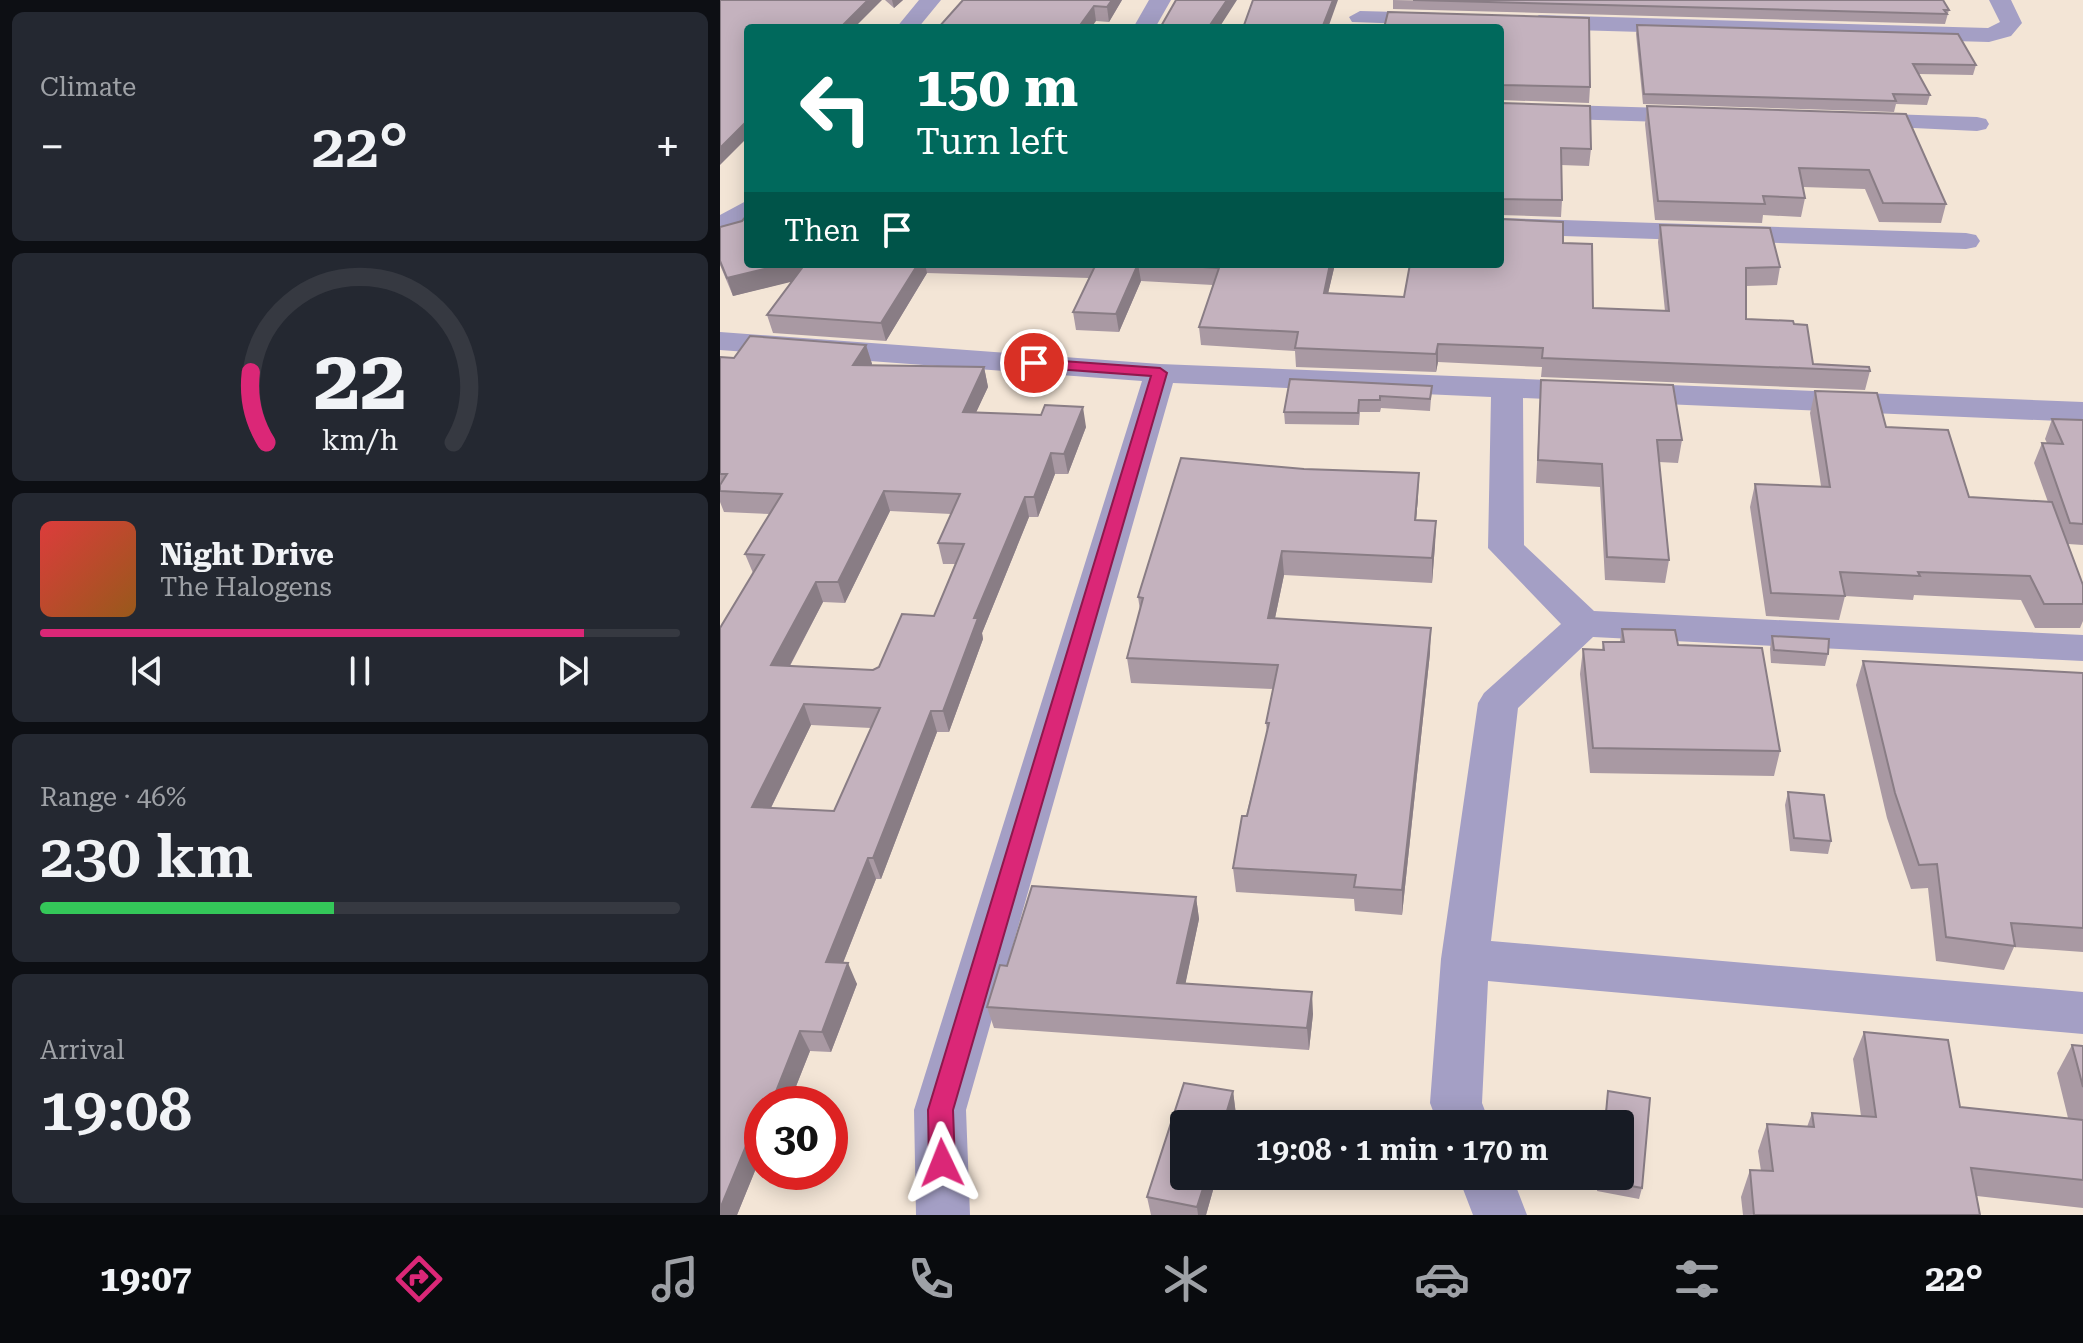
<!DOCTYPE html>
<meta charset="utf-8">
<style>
body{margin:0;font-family:"Roboto Serif",serif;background:#242831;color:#f1f3f6;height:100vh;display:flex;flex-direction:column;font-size:30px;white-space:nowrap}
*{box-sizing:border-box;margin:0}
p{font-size:26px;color:#9ea1a6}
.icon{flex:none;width:44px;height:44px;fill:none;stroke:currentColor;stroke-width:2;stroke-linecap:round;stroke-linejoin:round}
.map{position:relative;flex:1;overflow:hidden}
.drawer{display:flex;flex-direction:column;gap:12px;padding:12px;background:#0d0f14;width:720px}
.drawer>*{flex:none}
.guide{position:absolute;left:24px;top:24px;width:760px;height:244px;border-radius:8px;box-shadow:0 4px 20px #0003;background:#00695c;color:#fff;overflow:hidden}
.speed{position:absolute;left:24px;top:1086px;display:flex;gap:16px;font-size:40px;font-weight:700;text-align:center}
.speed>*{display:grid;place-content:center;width:104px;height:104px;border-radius:50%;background:#171b24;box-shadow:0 4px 20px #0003;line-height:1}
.speed .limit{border:12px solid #d22;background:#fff;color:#111}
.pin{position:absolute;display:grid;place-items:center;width:68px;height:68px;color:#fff;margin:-34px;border:4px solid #fff;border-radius:50%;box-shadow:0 2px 8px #0007}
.me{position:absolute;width:88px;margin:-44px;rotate:358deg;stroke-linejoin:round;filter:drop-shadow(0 0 6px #0008)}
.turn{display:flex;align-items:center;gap:28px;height:168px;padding:0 40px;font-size:36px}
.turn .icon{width:104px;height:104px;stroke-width:2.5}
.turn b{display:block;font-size:56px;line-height:68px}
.then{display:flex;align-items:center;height:76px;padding:0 40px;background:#0003;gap:16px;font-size:30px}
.big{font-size:60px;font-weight:600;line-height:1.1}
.drawer .widget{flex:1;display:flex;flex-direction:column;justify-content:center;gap:12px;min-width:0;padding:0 28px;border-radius:12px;background:#242831}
.drawer .dial{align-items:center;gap:0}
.dial svg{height:208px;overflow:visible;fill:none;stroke:#363941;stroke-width:7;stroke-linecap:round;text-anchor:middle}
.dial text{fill:#f1f3f6;stroke:none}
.song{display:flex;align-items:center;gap:24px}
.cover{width:96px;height:96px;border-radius:12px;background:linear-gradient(135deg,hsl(0 70% 55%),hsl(30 70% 35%))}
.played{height:8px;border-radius:4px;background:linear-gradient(90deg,#db2777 85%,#363941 85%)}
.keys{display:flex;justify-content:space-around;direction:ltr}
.heat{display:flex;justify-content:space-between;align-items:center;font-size:44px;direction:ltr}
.charge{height:12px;border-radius:6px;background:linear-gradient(90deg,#34c759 46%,#363941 0)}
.trip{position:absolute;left:450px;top:1110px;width:464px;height:80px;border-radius:8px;background:#171b24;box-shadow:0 4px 20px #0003;font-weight:600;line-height:80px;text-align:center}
.tabs{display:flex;height:128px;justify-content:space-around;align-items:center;background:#090b0e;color:#9ea1a6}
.tabs .icon{width:56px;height:56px}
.tabs .on{color:#db2777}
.tabs b{font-size:36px;color:#f1f3f6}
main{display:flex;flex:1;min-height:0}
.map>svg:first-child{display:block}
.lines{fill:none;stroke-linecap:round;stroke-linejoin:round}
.street{fill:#a49fc5;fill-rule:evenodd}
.wall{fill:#a999a3;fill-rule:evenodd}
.shaded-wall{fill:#897d85}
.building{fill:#c4b2be;stroke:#897d85;stroke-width:2;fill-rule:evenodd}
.route{fill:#db2777;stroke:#8e194d;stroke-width:2}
</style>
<main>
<section class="drawer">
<div class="widget"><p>Climate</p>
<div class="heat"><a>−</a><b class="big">22°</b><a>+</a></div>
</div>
<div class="widget dial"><svg viewBox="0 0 100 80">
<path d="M14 69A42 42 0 1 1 86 69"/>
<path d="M14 69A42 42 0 0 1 8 42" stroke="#db2777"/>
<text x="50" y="56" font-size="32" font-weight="700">22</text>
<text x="50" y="72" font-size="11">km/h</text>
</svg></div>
<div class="widget">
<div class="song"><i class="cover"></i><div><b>Night Drive</b><p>The Halogens</p></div></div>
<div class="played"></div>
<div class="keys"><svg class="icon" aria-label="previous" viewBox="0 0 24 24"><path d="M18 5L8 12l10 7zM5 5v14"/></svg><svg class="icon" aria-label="pause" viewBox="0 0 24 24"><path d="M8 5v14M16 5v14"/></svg><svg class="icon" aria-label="next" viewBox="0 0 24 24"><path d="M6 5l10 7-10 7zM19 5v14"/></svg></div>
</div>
<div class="widget"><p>Range · 46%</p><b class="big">230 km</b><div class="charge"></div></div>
<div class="widget"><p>Arrival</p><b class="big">19:08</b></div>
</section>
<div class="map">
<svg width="1363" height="1215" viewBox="0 0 1363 1215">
<rect width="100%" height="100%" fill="#f3e5d6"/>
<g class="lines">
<path class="street" d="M 199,0 L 221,0 L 198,28 L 176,28 Z
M 429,0 L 451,0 L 435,28 L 413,28 Z
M 1269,0 L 1291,0 L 1302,23 L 1291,36 L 1269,42 L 819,29 L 808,22 L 819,15 L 1268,28 L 1280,22 Z
M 640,11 L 717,13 L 728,19 L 717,25 L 632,22 L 629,17 Z
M 780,103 L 977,109 L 986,111 L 989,116 L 986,121 L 977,123 L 780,117 Z
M 1139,113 L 1257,117 L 1266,119 L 1269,124 L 1266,129 L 1257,131 L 1130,125 L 1127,120 L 1130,115 Z
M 28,200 L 28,220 L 10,233 L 0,235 L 0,215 Z
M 780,218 L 1246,233 L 1256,235 L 1260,241 L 1256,247 L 1246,249 L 780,234 Z
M 0,332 L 440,364 L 1363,402 L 1363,422 L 803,398 L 804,545 L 874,611 L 1363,635 L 1363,661 L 873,637 L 798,708 L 771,941 L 1363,992 L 1363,1034 L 768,981 L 762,1103 L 770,1124 L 718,1124 L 710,1103 L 721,959 L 758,703 L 764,693 L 841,624 L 768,548 L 771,397 L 453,383 L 246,1110 L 250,1215 L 196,1215 L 194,1110 L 422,381 L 0,350 Z
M 738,1176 L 792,1176 L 807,1215 L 753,1215 Z"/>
</g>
<path class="wall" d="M 165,0 L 183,0 L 174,8 Z
M 402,0 L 389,22 L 376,21 L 218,28 Z
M 673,0 L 1229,10 L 1225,24 L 673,9 Z
M 917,25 L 1256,65 L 1253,75 L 1198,74 L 1210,95 L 1207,105 L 1176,104 L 1174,112 L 923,104 L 916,34 Z
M 780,28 L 870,87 L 869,103 L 780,100 Z
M 780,103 L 871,149 L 869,166 L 841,165 L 842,200 L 841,217 L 780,215 Z
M 927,106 L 1186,114 L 1226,204 L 1221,223 L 1159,222 L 1145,189 L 1083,187 L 1085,198 L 1081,217 L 1043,215 L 1042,223 L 935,220 L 925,124 Z
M 940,225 L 1060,267 L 1057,285 L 1026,286 L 1026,319 L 1093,364 L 1150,371 L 1145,390 L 821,377 L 822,367 L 718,362 L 716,372 L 576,367 L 575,351 L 481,345 L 479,327 L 493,285 L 421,281 L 399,332 L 356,330 L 353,312 L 369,278 L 207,273 L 166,341 L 53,333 L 47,315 L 72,281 L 13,296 L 0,265 L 0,227 L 28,264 L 615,264 L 608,293 L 684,297 L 843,243 L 873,308 L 945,311 L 938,242 Z
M 146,345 L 152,364 L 151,366 L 264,367 L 268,387 L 256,412 L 366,427 L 348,474 L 335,474 L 318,517 L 309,517 L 262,633 L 263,639 L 229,732 L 217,732 L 161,879 L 156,879 L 123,963 L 137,984 L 111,1052 L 90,1051 L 69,1104 L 42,1104 L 42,1161 L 39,1161 L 17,1215 L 0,1215 L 33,573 L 25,554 L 50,514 L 4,512 L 0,502 L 0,357 L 14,358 ZM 170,511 L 231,514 L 218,543 L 223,564 L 235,564 L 214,616 L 159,667 L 153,670 L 70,666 L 103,602 L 125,603 ZM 91,725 L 151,728 L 114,811 L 51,808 Z
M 712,386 L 710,411 L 661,408 L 660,412 L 640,412 L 639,425 L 565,424 L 564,412 Z
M 1095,391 L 1166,427 L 1249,497 L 1328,502 L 1314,463 L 1322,443 L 1327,443 L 1325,439 L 1332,419 L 1363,420 L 1363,545 L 1348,544 L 1363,585 L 1363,621 L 1360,628 L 1315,628 L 1301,600 L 1194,595 L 1193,600 L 1125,596 L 1119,620 L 1046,616 L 1030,507 L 1035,484 L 1101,486 L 1090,413 Z
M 820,402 L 962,440 L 958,463 L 939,462 L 949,560 L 945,583 L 885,580 L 880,487 L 816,483 Z
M 698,497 L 696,520 L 716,521 L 715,545 L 712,583 L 564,575 L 555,618 L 710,653 L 682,915 L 635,911 L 634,899 L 516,892 L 513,868 L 547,732 L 546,723 L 553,689 L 411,683 L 407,658 L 420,610 L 418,597 Z
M 902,629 L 958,645 L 1060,751 L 1054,776 L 870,773 L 860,674 L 863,649 L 882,650 L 883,642 L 900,642 Z
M 1052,636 L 1108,654 L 1105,666 L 1051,663 L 1050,649 Z
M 1143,661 L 1363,673 L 1363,952 L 1294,947 L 1284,970 L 1216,961 L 1208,888 L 1191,889 L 1167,818 L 1136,685 Z
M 1068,792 L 1111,841 L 1108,854 L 1070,851 L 1065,805 Z
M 476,897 L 479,919 L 465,984 L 593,1014 L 589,1050 L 274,1028 L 267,1007 L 287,966 Z
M 1144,1032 L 1240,1107 L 1348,1118 L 1337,1073 L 1352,1045 L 1363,1046 L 1363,1208 L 1257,1196 L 1260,1215 L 1023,1215 L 1021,1197 L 1030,1170 L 1041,1171 L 1038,1151 L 1047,1124 L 1087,1127 L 1092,1113 L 1141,1116 L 1133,1059 Z
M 513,1091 L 516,1115 L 464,1176 L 497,1176 L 486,1215 L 431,1215 L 427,1197 Z
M 888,1091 L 930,1098 L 922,1188 L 919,1199 L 877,1191 L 879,1176 L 900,1176 L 900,1124 L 884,1124 Z"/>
<path class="shaded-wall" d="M 148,0 L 162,0 L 134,28 L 120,28 Z
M 172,0 L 183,0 L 174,8 Z
M 392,0 L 402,0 L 389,22 L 387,7 Z
M 507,0 L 517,0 L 499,28 L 488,28 Z
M 613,0 L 618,0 L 608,28 L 602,28 Z
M 374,6 L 376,21 L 371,28 L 358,28 Z
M 28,120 L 28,137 L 0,165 L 0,148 Z
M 65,264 L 91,264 L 95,276 L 13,296 L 7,278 Z
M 198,264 L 205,264 L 207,273 L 166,341 L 161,323 Z
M 418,264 L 421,281 L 399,332 L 396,314 Z
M 610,264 L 615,264 L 604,311 L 604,293 Z
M 718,344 L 718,362 L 716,372 L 716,354 Z
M 146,345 L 152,364 L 139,385 L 133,365 Z
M 264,367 L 268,387 L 247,432 L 243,412 Z
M 363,407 L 366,427 L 348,474 L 344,454 Z
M 331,453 L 335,474 L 318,517 L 314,497 Z
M 699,473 L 698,497 L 694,544 L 695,520 Z
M 164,491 L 170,511 L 125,603 L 118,582 Z
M 305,497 L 309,517 L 262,633 L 263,639 L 229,732 L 223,711 L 254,618 Z
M 716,521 L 715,545 L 712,583 L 712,558 Z
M 562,551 L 564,575 L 550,642 L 548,618 Z
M 96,582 L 103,602 L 59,686 L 51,665 Z
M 711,628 L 710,653 L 682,915 L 682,890 Z
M 84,704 L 91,725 L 41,828 L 32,807 Z
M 211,711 L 217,732 L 161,879 L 153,858 Z
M 148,858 L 156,879 L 115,983 L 106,962 Z
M 476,897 L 479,919 L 461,1005 L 457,983 Z
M 128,963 L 137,984 L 111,1052 L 102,1032 Z
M 592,992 L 593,1014 L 589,1050 L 587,1028 Z
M 80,1031 L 90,1051 L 69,1104 L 51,1104 Z
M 513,1091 L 516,1115 L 513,1124 L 503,1124 Z
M 42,1126 L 42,1153 L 36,1142 Z
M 28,1141 L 39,1161 L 17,1215 L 0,1215 L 0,1209 Z
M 487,1176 L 497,1176 L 486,1215 L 478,1215 L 477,1207 Z"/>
<path class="building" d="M 0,0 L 148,0 L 120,28 L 28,28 L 28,120 L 0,148 Z
M 243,0 L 392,0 L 387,7 L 374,6 L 358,28 L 218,28 Z
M 456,0 L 507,0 L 488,28 L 440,28 Z
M 533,0 L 613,0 L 602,28 L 523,28 Z
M 693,0 L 1223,0 L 1229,10 L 1224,10 L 1227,14 Z
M 668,12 L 869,18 L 870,87 L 780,85 L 780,28 L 664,28 Z
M 917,25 L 1238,34 L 1256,65 L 1193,64 L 1210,95 L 1173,94 L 1176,101 L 924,94 Z
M 780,103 L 870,106 L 871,149 L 841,148 L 842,200 L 780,199 Z
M 927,106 L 1186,114 L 1226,204 L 1163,203 L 1149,170 L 1079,168 L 1085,198 L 1043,196 L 1045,204 L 938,201 Z
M 28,214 L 28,264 L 65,264 L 7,278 L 0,261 L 0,227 L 22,221 Z
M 780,219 L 843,222 L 843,243 L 872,244 L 873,308 L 949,311 L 940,225 L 1050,228 L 1060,267 L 1026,268 L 1026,319 L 1073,321 L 1074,324 L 1087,325 L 1093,364 L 1149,367 L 1150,371 L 822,358 L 823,348 L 718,344 L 716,354 L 575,348 L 578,332 L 479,327 L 499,268 L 432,264 L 610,264 L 604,293 L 684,297 L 690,264 L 780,264 Z
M 85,264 L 198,264 L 161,323 L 47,315 Z
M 376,264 L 418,264 L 396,314 L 353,312 Z
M 30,336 L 146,345 L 133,365 L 264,367 L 243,412 L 321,415 L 325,405 L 363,407 L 344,454 L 331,453 L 314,497 L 305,497 L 254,618 L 258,618 L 223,711 L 211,711 L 153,858 L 148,858 L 106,962 L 128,963 L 102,1032 L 80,1031 L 51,1104 L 42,1104 L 42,1126 L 36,1142 L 28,1141 L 0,1209 L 0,628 L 44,555 L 25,554 L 62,494 L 0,491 L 0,485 L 7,474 L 0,474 L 0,357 L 14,358 ZM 164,491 L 240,494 L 218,543 L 244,544 L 214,616 L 182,614 L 159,667 L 153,670 L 51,665 L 96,582 L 118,582 ZM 84,704 L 160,708 L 114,811 L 32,807 Z
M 570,379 L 712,386 L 710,399 L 660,396 L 660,400 L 639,400 L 638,413 L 564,412 Z
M 821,380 L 953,385 L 962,440 L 937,440 L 949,560 L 887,557 L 882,464 L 818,460 Z
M 1095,391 L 1157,393 L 1166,427 L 1228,430 L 1249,497 L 1332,502 L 1363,585 L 1363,604 L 1324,604 L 1310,576 L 1198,572 L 1200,576 L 1120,572 L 1125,596 L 1051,593 L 1035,484 L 1110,487 Z
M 1332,419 L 1363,420 L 1363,524 L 1350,523 L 1322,443 L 1343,444 Z
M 461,458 L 584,469 L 699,473 L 695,520 L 716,521 L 712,558 L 562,551 L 548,618 L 711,628 L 682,890 L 634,887 L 636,875 L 513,868 L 522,816 L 527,816 L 549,723 L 546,723 L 558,665 L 407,658 L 423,598 L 418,597 Z
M 902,629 L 955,630 L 958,645 L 1042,648 L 1060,751 L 873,748 L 863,649 L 884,650 L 883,642 L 904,642 Z
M 1052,636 L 1109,639 L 1108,654 L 1054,650 Z
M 1143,661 L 1363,673 L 1363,928 L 1291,923 L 1295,946 L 1226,937 L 1217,864 L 1199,865 L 1175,793 Z
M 1068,792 L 1104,795 L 1111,841 L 1074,838 Z
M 312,886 L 476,897 L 457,983 L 592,992 L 587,1028 L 267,1007 L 280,965 L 287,966 Z
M 1144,1032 L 1228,1040 L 1240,1107 L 1363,1120 L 1363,1180 L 1251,1168 L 1260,1215 L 1034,1215 L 1030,1170 L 1053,1171 L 1047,1124 L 1094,1127 L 1092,1113 L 1156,1117 Z
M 1352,1045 L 1363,1046 L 1363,1087 Z
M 464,1083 L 513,1091 L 503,1124 L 464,1124 L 464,1176 L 487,1176 L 477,1207 L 427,1197 Z
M 888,1091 L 930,1098 L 922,1188 L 879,1180 L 879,1176 L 900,1176 L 900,1124 L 885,1124 Z"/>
<path class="route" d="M 314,359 L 440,368 L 447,373 L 233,1110 L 235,1163 L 231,1171 L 222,1175 L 213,1171 L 209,1163 L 208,1110 L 431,376 L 309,367 L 309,360 Z"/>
</svg>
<div class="speed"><div class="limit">30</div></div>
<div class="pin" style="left:314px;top:363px;background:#d93025"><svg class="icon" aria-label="arrive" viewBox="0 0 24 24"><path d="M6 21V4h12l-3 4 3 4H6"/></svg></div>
<svg class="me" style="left:222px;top:1163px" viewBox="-20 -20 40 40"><path d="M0-17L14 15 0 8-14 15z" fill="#db2777" stroke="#fff" stroke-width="4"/></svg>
<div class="trip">19:08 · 1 min · 170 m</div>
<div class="guide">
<div class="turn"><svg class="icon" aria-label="left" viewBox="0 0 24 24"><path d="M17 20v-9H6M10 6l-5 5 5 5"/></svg><div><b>150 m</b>Turn left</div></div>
<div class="then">Then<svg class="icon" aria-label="arrive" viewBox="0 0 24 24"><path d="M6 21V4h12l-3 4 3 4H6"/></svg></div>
</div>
</div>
</main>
<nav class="tabs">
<b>19:07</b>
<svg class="icon on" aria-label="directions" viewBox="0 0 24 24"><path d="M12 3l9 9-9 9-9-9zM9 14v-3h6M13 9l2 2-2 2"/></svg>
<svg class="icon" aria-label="music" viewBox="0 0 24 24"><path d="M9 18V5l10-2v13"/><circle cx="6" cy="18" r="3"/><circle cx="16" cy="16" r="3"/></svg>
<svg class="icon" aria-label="phone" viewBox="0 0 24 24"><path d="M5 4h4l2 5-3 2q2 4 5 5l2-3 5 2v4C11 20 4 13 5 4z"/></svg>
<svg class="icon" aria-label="climate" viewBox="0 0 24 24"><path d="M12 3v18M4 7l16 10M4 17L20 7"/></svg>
<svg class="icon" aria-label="car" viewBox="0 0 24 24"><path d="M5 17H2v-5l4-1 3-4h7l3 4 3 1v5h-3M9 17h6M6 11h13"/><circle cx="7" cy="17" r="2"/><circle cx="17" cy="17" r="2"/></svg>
<svg class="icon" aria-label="filters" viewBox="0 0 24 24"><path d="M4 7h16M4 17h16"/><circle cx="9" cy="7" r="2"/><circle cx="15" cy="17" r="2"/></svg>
<b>22°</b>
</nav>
